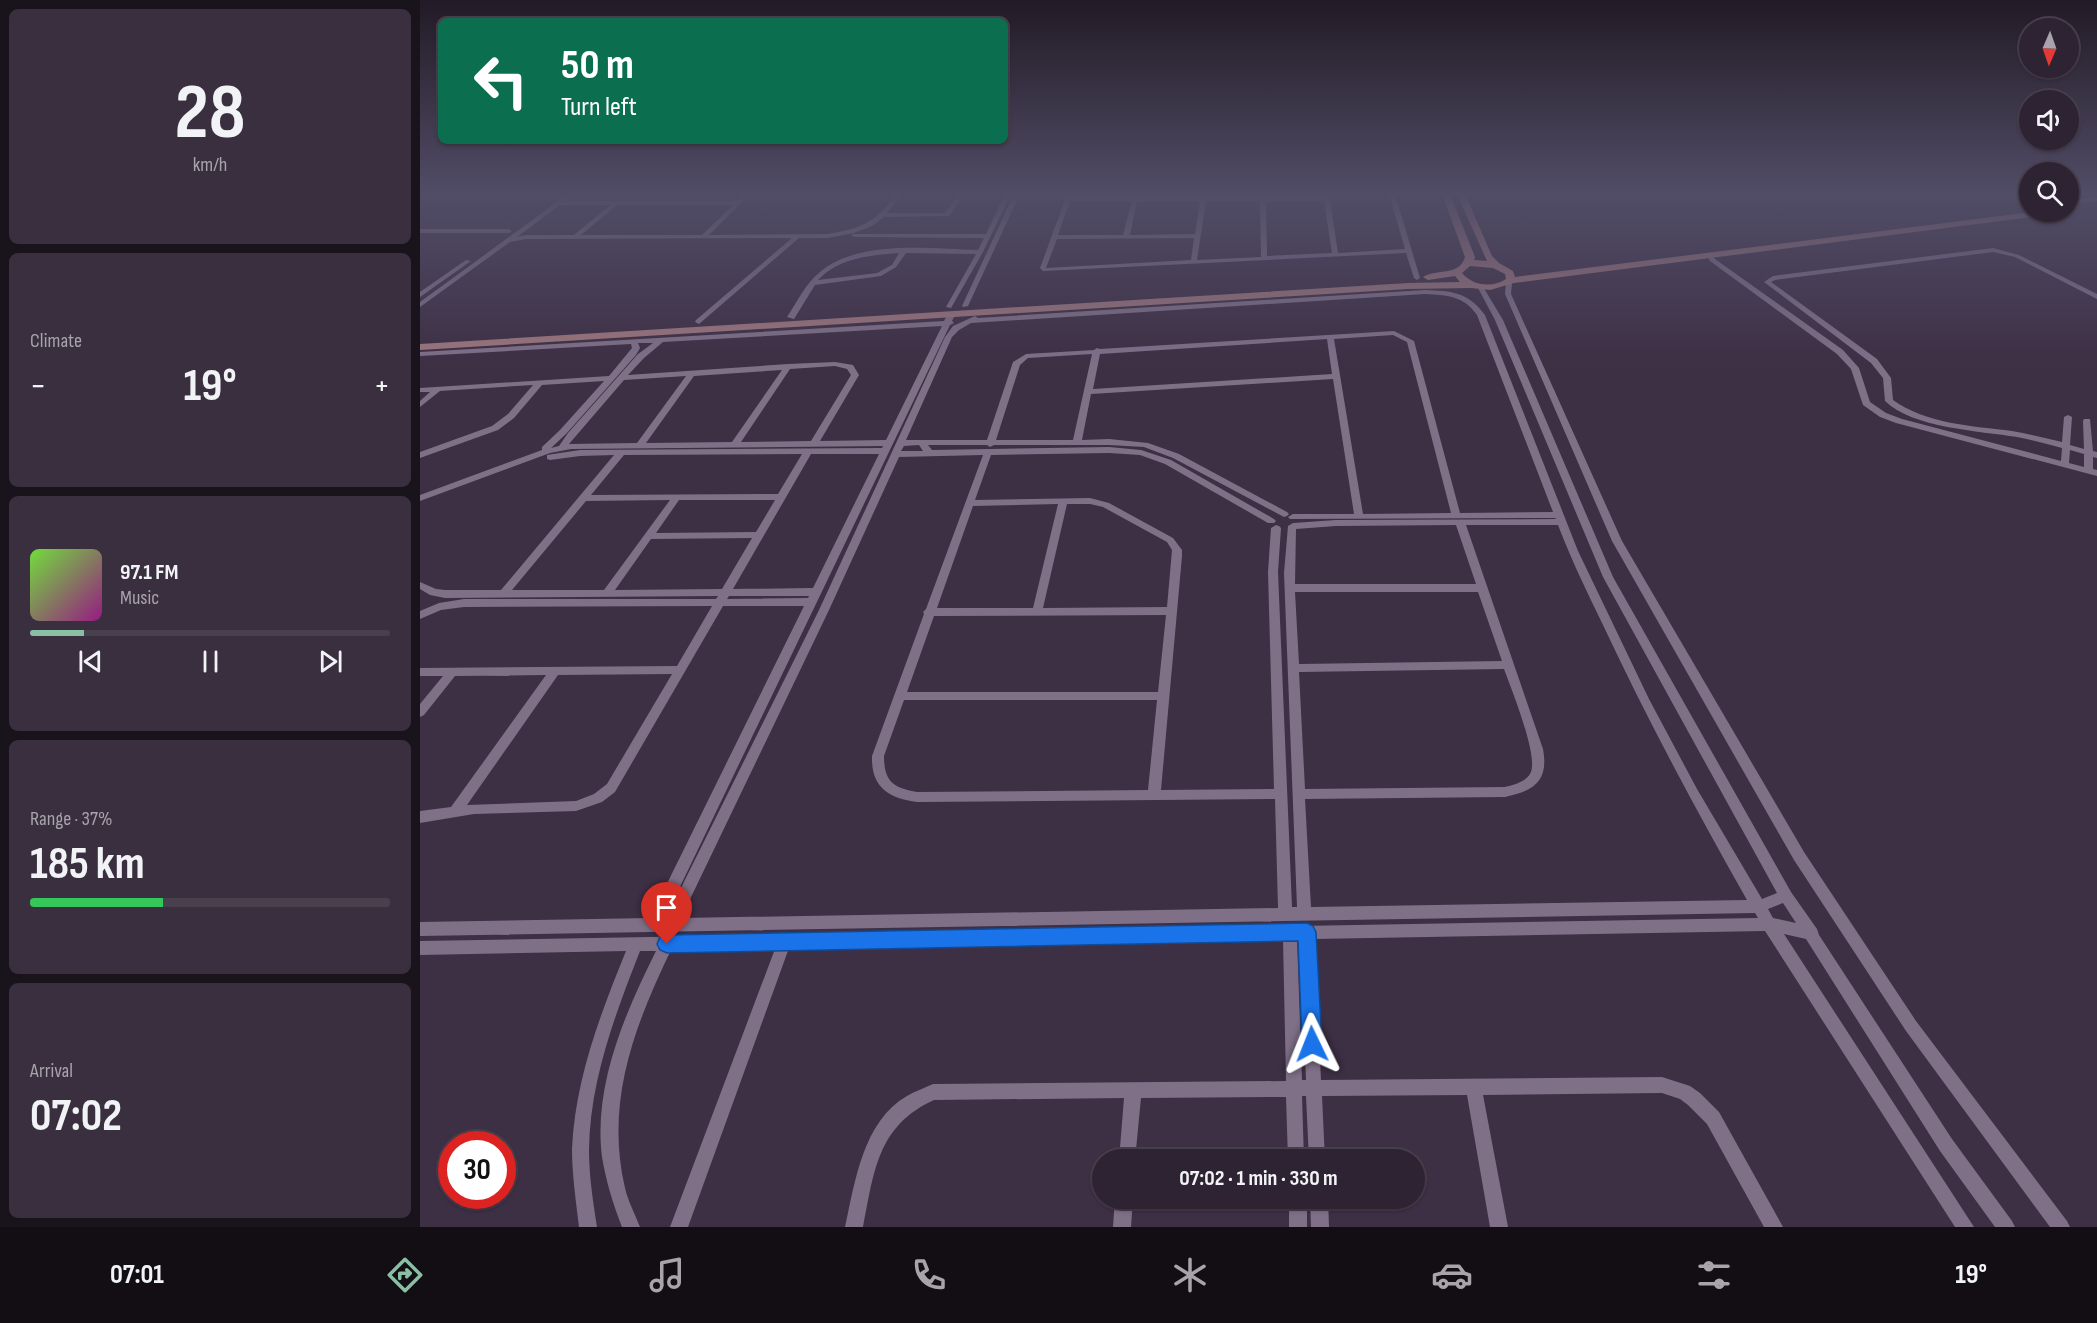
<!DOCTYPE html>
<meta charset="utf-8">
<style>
body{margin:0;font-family:"Sofia Sans Condensed",sans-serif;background:#3a2f3f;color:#f1f3f6;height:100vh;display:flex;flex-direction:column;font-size:22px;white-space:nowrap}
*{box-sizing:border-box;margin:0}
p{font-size:20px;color:#a7a4ac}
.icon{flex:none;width:33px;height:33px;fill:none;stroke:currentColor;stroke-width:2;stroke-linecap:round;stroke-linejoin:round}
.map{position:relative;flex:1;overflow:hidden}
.side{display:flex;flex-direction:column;gap:9px;padding:9px;background:#19131c;width:420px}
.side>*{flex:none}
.guide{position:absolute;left:18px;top:18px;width:570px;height:126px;border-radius:9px;box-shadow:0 2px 4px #0004,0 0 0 2px #49404e;background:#0b6e4f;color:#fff;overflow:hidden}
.needle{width:39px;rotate:182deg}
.controls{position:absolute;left:1599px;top:18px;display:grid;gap:12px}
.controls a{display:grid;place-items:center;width:60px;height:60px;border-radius:50%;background:#2e2333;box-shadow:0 2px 4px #0004,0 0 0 2px #49404e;font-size:30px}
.speed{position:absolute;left:18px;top:1131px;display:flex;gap:12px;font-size:30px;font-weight:700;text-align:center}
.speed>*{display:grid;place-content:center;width:78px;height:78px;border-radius:50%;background:#2e2333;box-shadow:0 2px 4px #0004,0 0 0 2px #49404e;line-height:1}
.speed .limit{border:9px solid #d22;background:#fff;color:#111}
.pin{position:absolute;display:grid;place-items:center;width:51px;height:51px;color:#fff;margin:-62px -26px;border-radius:50% 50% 50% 0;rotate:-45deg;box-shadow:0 0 6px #0007}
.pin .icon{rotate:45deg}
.me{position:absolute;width:66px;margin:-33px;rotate:358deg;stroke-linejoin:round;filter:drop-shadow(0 0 4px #0008)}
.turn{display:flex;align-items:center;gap:21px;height:126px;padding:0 24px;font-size:27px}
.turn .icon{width:78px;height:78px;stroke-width:2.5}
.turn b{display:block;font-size:42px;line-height:51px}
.big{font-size:45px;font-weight:700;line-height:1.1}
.side .widget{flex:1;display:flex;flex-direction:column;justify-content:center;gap:9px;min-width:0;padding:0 21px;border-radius:9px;background:#3a2f3f}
.side .dial{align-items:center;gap:0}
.dial b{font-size:78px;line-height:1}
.song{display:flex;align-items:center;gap:18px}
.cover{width:72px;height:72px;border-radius:9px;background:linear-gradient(135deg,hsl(100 70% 55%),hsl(310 70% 35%))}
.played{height:6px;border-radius:3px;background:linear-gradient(90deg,#8abfa5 15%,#49404e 15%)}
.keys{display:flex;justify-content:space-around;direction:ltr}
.heat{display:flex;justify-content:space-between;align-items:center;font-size:33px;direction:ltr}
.charge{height:9px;border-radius:4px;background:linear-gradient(90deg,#34c759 37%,#49404e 0)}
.trip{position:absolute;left:672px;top:1149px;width:333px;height:60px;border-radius:30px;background:#2e2333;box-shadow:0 2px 4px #0004,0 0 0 2px #49404e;font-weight:700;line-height:60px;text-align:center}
.menu{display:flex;height:96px;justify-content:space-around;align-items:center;background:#120e14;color:#a7a4ac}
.menu .icon{width:42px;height:42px}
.menu .active{color:#8abfa5}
.menu b{font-size:27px;color:#f1f3f6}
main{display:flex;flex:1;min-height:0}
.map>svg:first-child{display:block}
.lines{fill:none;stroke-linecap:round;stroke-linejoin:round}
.street{fill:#7f7088;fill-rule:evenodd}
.secondary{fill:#9d767d;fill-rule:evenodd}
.route{fill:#1a73e8;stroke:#114b97;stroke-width:1.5}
</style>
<main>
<section class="side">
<div class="widget dial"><b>28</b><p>km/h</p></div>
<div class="widget"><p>Climate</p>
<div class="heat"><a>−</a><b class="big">19°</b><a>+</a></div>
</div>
<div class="widget">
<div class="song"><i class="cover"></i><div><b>97.1 FM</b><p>Music</p></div></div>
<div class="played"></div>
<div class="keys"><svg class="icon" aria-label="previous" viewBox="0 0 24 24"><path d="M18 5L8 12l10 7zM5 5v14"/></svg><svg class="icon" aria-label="pause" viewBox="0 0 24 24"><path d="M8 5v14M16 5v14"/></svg><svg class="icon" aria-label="next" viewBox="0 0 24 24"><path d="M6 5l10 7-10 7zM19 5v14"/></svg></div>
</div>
<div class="widget"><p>Range · 37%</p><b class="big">185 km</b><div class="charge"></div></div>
<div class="widget"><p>Arrival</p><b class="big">07:02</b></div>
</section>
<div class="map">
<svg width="1677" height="1227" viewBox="0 0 1677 1227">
<rect width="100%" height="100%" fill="#3d2f44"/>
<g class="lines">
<path class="street" d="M 148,194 L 154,194 L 145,201 L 316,201 L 324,194 L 330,194 L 289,235 L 407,234 C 441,229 456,222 476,194 L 482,194 L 467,213 L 525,213 L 539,194 L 545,194 L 529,216 L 464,217 L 452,226 L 434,233 L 407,238 L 379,238 L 279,324 L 275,322 L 276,320 L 372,238 L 106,239 L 90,242 L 0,307 L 0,302 ZM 140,205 L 190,205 L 154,235 L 106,235 L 97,237 ZM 197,205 L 313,205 L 282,235 L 161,235 Z
M 585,194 L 591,194 L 563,252 L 531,308 L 526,307 L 556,254 L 486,253 L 476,267 L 461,276 L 395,285 L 374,319 L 367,317 C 377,302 386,283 400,272 C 439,239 510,249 558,250 L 564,238 L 434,237 L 432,236 L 432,234 L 566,234 ZM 479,253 L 472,265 L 457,273 L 398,280 C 419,258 450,255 479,253 Z
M 594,194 L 600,194 L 548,306 L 543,307 L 542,306 Z
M 647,194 L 653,194 L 652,197 L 904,197 L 903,194 L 909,194 L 918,253 L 985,249 L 969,194 L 975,194 L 1000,278 L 997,280 L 994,278 L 986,253 L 623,271 L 620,268 ZM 650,201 L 712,201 L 703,235 L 638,235 ZM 717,201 L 780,201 L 775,234 L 710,235 ZM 786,201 L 840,201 L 841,257 L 777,260 ZM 846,201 L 904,201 L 912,253 L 847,256 ZM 774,238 L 771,260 L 626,268 L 637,239 Z
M 0,229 L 89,229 L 92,231 L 89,233 L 0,233 Z
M 1573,248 L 1599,255 L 1677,294 L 1677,299 L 1595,257 L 1573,252 L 1355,280 L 1351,282 L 1457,359 L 1471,378 L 1473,400 C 1506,424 1553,426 1592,431 C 1609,434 1626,438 1642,442 L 1644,417 L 1648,415 L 1652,417 L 1650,445 L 1664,449 L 1663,421 L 1664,419 L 1670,419 L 1673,451 L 1677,452 L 1677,458 L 1673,457 L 1673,469 L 1677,470 L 1677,476 L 1476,423 L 1460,417 L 1443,405 L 1431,369 L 1417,354 L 1290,261 L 1286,254 L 1291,253 L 1295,259 L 1423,350 L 1439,368 L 1450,402 L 1466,413 L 1482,419 L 1641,461 L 1642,448 C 1627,444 1612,440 1597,437 C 1560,431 1492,428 1465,401 L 1463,378 L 1451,363 L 1344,282 L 1353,276 ZM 1650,450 L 1664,454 L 1664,467 L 1649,463 Z
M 46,260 L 51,261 L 0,297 L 0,292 Z
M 1089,281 L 1092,283 L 1091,294 L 1202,541 L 1384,852 L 1496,1021 L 1647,1221 L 1650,1227 L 1630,1227 L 1486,1031 L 1374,860 L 1192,541 L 1085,294 L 1086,283 Z
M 1058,285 L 1062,285 L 1083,320 L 1193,577 L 1371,892 L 1397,929 L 1399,935 L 1532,1139 L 1592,1221 L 1595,1227 L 1575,1227 L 1520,1151 L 1386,939 L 1364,934 L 1554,1227 L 1535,1227 L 1345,931 L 894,939 L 901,1080 L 1242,1077 L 1270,1086 L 1280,1093 L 1299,1112 L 1363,1227 L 1344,1227 L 1287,1124 L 1268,1105 L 1260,1099 L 1242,1093 L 1063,1095 L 1088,1227 L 1070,1227 L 1047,1095 L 902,1096 L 905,1160 L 889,1160 L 886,1096 L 882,1096 L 884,1160 L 868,1160 L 866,1097 L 721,1098 L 715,1160 L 699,1160 L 704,1098 L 514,1100 C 457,1126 454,1172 443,1227 L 425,1227 C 435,1182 443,1121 487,1096 C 495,1091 505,1088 513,1084 L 866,1081 L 863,939 L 369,948 L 268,1227 L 250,1227 L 355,949 L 251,950 C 214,1027 185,1102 205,1188 C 208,1201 215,1214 220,1227 L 202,1227 C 193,1204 186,1181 182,1157 C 173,1086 205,1013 236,951 L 220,951 C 195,1015 170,1080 169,1150 C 169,1176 173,1201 177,1227 L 159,1227 C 156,1201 152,1175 152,1149 C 155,1080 180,1015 206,951 L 0,955 L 0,941 L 1338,918 L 1335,913 L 0,936 L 0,922 L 230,918 L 384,606 L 303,606 L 195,792 L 182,802 L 156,811 L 54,814 L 0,823 L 0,811 L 31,807 L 126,675 L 35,676 L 4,715 L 0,717 L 0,704 L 23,676 L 0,676 L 0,668 L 257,666 L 292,606 L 44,607 L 21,610 L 0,619 L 0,611 L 19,603 L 44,599 L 296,599 L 298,596 L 25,598 L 10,595 L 0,589 L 0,582 L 16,589 L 25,590 L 81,590 L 194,455 L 160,456 L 130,460 L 127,459 L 127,455 L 160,450 L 462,448 L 463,446 L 151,449 L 130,453 L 0,501 L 0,495 L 122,450 L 122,447 L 140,430 L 184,381 L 122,385 L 94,418 L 78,430 L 0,458 L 0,452 L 72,426 L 88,414 L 113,385 L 20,391 L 0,407 L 0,401 L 10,392 L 0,392 L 0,388 L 189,376 L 212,348 L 211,344 L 0,356 L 0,352 L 524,321 L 528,313 L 535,315 L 532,321 L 534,323 L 530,325 L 245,918 L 246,918 L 399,610 L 525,337 L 533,326 L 555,316 L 558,318 L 1005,290 C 1032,291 1048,292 1065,315 L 1158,551 L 1229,699 L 1277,789 L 1342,899 L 1357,893 L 1183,577 L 1075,320 L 1057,286 ZM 1005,294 C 1027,295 1044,296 1057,315 L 1133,512 L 1040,513 L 994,341 L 974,331 L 680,349 L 677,348 L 674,350 L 606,354 L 593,362 L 567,440 L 486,440 L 532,337 L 539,330 L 551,323 ZM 522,326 L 466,440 L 400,441 L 439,375 L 433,365 L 415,362 L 368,364 L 208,375 L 224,358 L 243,342 ZM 973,335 L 987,342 L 1031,513 L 943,514 L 914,339 ZM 907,339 L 912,374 L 673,389 L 680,354 ZM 218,343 L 233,343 L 218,354 L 148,433 L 139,446 L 131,448 L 146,434 L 216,355 L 220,348 ZM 672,354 L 653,440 L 576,440 L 600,365 L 608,358 ZM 415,366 L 427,369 L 431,375 L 391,441 L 321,442 L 370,369 ZM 362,370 L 312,442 L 226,443 L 274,376 ZM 266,376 L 217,443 L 149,444 L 204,380 ZM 913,379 L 934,514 L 873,514 L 868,517 L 870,519 L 1135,518 L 1136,519 L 916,520 L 873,523 L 868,526 L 864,573 L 877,907 L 872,907 L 858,572 L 861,528 L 859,526 L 856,525 L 851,528 L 848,572 L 854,789 L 741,790 L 762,556 L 762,550 L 753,538 L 689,503 L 670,498 L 555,500 L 571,455 L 689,453 L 720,455 L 745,464 L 848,523 L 854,523 L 856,521 L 854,519 L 751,460 L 721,450 L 689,447 L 512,450 L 508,445 L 567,445 L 570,447 L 574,445 L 689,445 L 724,447 L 753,458 L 864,517 L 867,516 L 869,514 L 867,512 L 759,454 L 728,443 L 689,439 L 662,440 L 671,394 ZM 499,445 L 503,451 L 481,451 L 484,446 ZM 382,454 L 358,494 L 171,495 L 204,455 ZM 391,454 L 459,454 L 393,588 L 313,589 ZM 563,455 L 506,609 L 503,612 L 504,614 L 452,756 C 451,787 468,798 497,802 L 855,799 L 858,908 L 261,918 L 409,610 L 479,457 ZM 250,500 L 184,590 L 92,590 L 166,501 ZM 259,500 L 355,500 L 336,532 L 236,533 ZM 638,504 L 613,608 L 517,608 L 553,506 ZM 647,504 L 670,504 L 683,507 L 747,542 L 752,550 L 747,607 L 623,608 ZM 1036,525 L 1056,584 L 875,584 L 876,529 L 916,526 ZM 1046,525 L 1138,525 C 1151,559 1167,592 1183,625 C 1227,719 1276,810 1327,900 L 891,907 L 885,799 L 1085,797 C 1114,791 1129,781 1123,749 ZM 332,538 L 302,589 L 195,590 L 231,539 ZM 875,592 L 1058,592 L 1082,661 L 879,664 ZM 309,596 L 389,596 L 388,598 L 307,599 ZM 746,615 L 738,692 L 487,692 L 514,616 ZM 1084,669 C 1091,688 1120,759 1110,774 C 1105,782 1094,785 1085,787 L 885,789 L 879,672 ZM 252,674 L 187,784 L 174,794 L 156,801 L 47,805 L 138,675 ZM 484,700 L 737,700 L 728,790 L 497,792 C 473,788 464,781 464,756 ZM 1363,903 L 1376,923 L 1353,918 L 1348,909 ZM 877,939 L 880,939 L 886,1080 L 882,1080 Z
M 695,1198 L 713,1198 L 711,1227 L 693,1227 Z
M 869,1198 L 887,1198 L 887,1227 L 869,1227 Z
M 890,1198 L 908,1198 L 909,1227 L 891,1227 Z"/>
<path class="secondary" d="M 1022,194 L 1030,194 L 1055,257 L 1054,260 L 1067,261 L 1037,194 L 1045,194 L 1072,256 L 1079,263 L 1093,271 L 1095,277 L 1612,212 L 1632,212 L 1628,215 L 1094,283 L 1070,290 L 1051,288 L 988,289 L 0,350 L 0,344 L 988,283 L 1040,282 L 1035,276 L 1008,280 L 1003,277 C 1017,268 1039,277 1045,257 ZM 1050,266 L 1073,268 L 1085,274 L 1086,279 C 1072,288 1053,286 1042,273 Z
M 1677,197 L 1677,201 L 1648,205 L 1648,200 Z"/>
</g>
<linearGradient id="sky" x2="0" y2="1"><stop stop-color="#221a25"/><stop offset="0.53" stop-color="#514d67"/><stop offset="1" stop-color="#514d67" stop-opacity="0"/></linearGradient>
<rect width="1677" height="366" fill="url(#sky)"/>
<path class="route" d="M 887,923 L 893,926 L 896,932 L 902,1044 L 899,1051 L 892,1054 L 885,1051 L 882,1044 L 878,941 L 247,953 L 240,950 L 237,944 L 240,937 L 247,935 Z"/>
</svg>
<div class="controls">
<a><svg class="needle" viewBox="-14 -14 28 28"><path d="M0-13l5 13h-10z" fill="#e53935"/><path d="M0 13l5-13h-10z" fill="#a7a4ac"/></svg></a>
<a><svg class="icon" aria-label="sound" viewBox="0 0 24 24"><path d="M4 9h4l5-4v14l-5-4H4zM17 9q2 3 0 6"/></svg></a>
<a><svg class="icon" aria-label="search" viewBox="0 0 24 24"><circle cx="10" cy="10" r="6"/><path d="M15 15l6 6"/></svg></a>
</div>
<div class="speed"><div class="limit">30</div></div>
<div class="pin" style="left:247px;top:944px;background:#d93025"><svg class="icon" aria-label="arrive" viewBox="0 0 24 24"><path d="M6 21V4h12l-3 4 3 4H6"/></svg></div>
<svg class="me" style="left:892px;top:1044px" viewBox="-20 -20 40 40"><path d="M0-17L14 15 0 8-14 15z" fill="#1a73e8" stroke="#fff" stroke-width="4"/></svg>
<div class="trip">07:02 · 1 min · 330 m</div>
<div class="guide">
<div class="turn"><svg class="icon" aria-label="left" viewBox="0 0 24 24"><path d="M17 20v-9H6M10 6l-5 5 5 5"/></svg><div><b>50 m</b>Turn left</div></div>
</div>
</div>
</main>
<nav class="menu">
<b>07:01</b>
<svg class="icon active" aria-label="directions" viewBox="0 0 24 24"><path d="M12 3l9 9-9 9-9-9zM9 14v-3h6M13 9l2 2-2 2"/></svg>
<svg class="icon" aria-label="music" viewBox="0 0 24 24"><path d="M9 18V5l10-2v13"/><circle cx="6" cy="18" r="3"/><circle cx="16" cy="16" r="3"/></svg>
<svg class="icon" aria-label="phone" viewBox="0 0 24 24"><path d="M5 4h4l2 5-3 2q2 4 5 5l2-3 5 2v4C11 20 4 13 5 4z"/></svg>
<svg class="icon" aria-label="climate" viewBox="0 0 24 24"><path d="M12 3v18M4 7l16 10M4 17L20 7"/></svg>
<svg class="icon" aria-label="car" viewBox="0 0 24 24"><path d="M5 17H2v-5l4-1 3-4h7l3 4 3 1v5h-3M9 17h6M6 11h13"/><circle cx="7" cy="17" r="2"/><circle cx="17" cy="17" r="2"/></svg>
<svg class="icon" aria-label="filters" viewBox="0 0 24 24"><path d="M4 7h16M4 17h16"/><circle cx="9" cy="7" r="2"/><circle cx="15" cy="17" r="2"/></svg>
<b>19°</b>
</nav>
